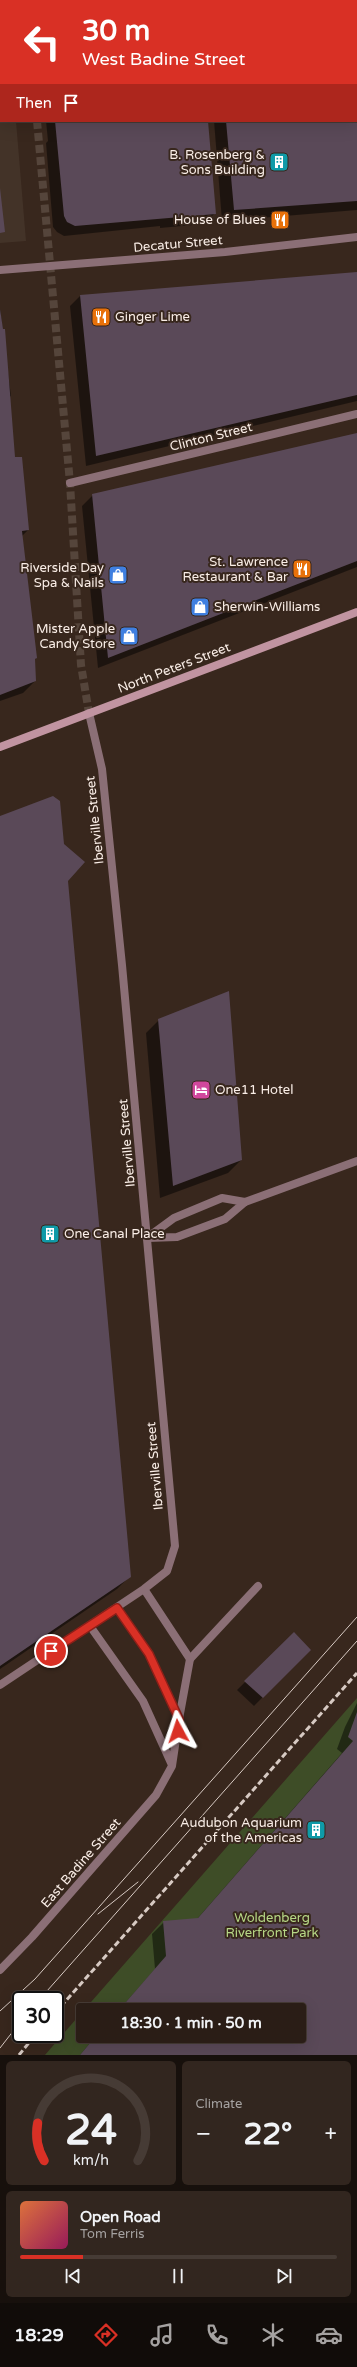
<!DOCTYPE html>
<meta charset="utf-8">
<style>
body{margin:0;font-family:"Varela Round",sans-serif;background:#32261f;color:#f1f3f6;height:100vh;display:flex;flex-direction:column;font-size:15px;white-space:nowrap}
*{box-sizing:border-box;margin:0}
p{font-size:13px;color:#a5a2a1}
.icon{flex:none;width:22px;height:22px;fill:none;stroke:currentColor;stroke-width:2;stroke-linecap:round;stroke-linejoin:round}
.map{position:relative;height:2055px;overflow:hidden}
.drawer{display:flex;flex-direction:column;gap:6px;padding:6px;background:#17100c;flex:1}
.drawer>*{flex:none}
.guide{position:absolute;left:0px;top:0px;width:357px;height:122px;box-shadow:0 4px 16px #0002,0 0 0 1px #463b35;background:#d93025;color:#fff;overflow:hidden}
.speed{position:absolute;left:12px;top:1991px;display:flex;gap:8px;font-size:20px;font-weight:700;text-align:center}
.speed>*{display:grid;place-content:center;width:52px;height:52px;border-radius:50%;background:#2a1d16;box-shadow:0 4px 16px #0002,0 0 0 1px #463b35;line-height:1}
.speed .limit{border:2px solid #111;border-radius:6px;background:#fff;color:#111}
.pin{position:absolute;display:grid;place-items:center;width:34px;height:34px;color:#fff;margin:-17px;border:2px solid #fff;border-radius:50%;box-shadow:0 1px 4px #0007}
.me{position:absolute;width:44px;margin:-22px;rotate:355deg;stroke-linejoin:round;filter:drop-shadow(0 0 3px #0008)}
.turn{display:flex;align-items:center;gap:14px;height:84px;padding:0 16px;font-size:18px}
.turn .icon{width:52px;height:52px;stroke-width:2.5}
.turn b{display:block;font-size:28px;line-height:34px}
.then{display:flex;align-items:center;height:38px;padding:0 16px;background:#0003;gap:8px;font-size:15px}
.big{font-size:30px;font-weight:700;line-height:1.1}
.drawer .widget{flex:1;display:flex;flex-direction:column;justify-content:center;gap:6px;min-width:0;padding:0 14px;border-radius:6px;background:#32261f}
.drawer .dial{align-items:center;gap:0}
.dial svg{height:104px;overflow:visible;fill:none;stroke:#463b35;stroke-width:7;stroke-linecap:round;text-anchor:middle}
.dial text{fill:#f1f3f6;stroke:none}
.song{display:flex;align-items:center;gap:12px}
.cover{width:48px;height:48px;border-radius:6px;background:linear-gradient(135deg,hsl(20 70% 55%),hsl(330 70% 35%))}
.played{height:4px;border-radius:2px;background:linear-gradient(90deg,#d93025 20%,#463b35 20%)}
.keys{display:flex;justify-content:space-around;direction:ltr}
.heat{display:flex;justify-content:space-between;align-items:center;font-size:22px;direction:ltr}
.drawer .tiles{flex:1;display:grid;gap:6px;grid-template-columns:1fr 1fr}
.widget:last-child{grid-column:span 2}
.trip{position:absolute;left:76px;top:2003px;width:230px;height:40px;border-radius:4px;background:#2a1d16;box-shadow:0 4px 16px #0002,0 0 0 1px #463b35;font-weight:700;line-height:40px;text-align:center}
.tab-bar{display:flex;height:64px;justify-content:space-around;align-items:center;background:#110c09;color:#a5a2a1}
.tab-bar .icon{width:28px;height:28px}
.tab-bar .current{color:#d93025}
.tab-bar b{font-size:18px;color:#f1f3f6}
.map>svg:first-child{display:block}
.commercial{fill:#433328}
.green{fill:#3e4d27}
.shadow{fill:#0007}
.building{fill:#5a4958}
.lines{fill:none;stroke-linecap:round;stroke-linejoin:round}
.street-tunnel{stroke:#55453b;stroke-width:8;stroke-dasharray:8 4;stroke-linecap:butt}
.lane{stroke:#8b6f76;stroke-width:8}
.street{stroke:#8b6f76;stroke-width:8}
.secondary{stroke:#c194a1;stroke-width:8}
.tram{stroke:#d7cac3;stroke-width:1}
.rail{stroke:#d7cac3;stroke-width:3;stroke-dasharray:6 3;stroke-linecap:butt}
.route-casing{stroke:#8d1f18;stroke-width:10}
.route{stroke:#d93025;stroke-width:7}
.labels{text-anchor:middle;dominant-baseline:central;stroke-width:4;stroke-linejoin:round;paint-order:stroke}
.poi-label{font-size:13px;fill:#faeee7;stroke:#38271d;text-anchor:end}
.street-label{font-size:13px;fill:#faeee7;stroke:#38271d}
.park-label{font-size:13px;fill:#b7d886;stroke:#38271d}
</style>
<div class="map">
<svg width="357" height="2055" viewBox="0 0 357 2055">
<rect width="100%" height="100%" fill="#38271d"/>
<path class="commercial" d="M 0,0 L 6,1 L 1,1 L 1,121 L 16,121 L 26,241 L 0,243 Z"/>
<path class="green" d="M 357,1698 L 357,2055 L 45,2055 L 83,2011 L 83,2036 L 299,2036 L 299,2010 L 84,2010 Z"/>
<path class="shadow" d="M 44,0 L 143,0 L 143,1 L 44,1 Z
M 182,0 L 197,0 L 197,1 L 182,1 Z
M 204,0 L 357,0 L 357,210 L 222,221 L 214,121 L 356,121 L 356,1 Z
M 0,1 L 1,12 L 0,94 Z
M 46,121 L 207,121 L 215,213 L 204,224 L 160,228 L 160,226 L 64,236 L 57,232 L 53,227 L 46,143 L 48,141 Z
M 357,273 L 357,401 L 86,466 L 70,306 L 80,296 Z
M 0,309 L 11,396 L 8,398 L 14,458 L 28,530 L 22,536 L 36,658 L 34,660 L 35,681 L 23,693 L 0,701 Z
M 357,434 L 357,567 L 98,668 L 82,506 L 93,495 Z
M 0,818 L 66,881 L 130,1576 L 117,1589 L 0,1669 Z
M 159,1020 L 241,1160 L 228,1173 L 160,1198 L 146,1033 Z
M 294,1634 L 309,1650 L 254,1706 L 237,1690 Z
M 357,1703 L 357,2055 L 80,2055 L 96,2036 L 299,2036 L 299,2010 L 119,2010 L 155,1969 L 152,1934 L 164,1922 L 197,1919 L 342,1753 L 337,1749 L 345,1727 Z"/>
<path class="building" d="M 55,121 L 208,121 L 216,214 L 75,226 L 67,222 L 64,216 Z
M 226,121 L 357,121 L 357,201 L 234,210 Z
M 0,188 L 5,232 L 0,233 Z
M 357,272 L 357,395 L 96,456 L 80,295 Z
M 0,309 L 3,329 L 5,329 L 15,457 L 22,457 L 29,530 L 22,531 L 37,658 L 35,659 L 36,681 L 0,695 Z
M 357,433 L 357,561 L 108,658 L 92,494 Z
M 53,796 L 60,801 L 64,844 L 85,862 L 68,881 L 131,1577 L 0,1666 L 0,816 Z
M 229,991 L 242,1160 L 173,1186 L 158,1019 Z
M 294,1632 L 311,1650 L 263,1698 L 244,1681 Z
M 357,1712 L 357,2055 L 80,2055 L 96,2036 L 299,2036 L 299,2010 L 119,2010 L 166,1956 L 163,1921 L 198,1918 L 353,1741 L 348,1737 Z"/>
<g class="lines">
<path class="street-tunnel" d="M 26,0 L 26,1
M 37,121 L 70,483 L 81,665 L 89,713"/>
<path class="lane" d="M 0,108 L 1,108
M 148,1237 L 174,1218 L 222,1198 L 245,1202
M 147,1238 L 177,1237 L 225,1219 L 245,1202 L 357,1161
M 190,1659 L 258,1586"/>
<path class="street" d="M 0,270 L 225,252 L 357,237
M 70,483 L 357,414
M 144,1589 L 190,1659 L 179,1719
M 90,1626 L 143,1701 L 172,1765
M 0,1685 L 144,1589 L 167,1571 L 175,1546 L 122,965 L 102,769 L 89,713
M 0,1970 L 32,1937 L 156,1795 L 172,1766 L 179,1719 L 149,1654 L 117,1608"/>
<path class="secondary" d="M 0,747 L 357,612"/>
<path class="tram" d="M 98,1914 L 138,1882
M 39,2000 L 357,1641
M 0,2011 L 35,1979 L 357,1617
M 0,2048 L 21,2021"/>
<path class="rail" d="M 55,2013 L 357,1673
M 19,2055 L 36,2034"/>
</g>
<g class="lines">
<defs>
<path id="route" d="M 51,1651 L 117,1608 L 149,1654 L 179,1719 L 178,1731"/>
</defs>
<use href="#route" class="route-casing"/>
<use href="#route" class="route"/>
</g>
<defs>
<symbol id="building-square" viewBox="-11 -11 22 22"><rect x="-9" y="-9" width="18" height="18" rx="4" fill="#0f9aa8" stroke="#38271d"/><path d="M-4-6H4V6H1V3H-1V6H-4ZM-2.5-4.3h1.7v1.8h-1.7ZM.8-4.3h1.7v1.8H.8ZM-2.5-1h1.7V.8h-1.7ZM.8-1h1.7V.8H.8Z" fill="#fff"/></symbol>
<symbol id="restaurant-square" viewBox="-11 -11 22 22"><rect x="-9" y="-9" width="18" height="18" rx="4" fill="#e8710a" stroke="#38271d"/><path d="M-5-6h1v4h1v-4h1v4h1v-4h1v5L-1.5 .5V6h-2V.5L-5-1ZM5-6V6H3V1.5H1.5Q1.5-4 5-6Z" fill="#fff"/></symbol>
<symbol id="shop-square" viewBox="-11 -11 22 22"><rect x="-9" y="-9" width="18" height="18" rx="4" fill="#3f7fe0" stroke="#38271d"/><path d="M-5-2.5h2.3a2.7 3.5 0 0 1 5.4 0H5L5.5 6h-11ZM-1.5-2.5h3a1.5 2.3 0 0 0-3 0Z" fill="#fff"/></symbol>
<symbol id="hotel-square" viewBox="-11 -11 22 22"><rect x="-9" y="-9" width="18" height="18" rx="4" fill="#d1479c" stroke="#38271d"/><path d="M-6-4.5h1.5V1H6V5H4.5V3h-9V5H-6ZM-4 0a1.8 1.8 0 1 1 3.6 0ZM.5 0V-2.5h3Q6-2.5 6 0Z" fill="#fff"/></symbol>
</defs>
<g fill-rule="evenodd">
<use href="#building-square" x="268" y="151" width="22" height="22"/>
<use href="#restaurant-square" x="269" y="209" width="22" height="22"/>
<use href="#restaurant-square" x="90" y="306" width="22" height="22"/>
<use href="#restaurant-square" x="291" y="558" width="22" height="22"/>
<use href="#shop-square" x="107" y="564" width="22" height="22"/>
<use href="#shop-square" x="189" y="596" width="22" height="22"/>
<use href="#shop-square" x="118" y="625" width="22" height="22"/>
<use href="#hotel-square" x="190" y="1079" width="22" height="22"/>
<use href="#building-square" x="39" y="1223" width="22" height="22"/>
<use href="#building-square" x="305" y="1819" width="22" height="22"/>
</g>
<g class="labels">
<g class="poi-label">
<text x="265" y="155">B. Rosenberg &amp;<tspan x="265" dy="15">Sons Building</tspan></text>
<text x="266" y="220">House of Blues</text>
<text x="115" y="317" text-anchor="start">Ginger Lime</text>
<text x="288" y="562">St. Lawrence<tspan x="288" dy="15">Restaurant &amp; Bar</tspan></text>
<text x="104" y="568">Riverside Day<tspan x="104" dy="15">Spa &amp; Nails</tspan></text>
<text x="214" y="607" text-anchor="start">Sherwin-Williams</text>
<text x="115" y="629">Mister Apple<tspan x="115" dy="15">Candy Store</tspan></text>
<text x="215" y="1090" text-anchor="start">One11 Hotel</text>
<text x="64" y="1234" text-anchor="start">One Canal Place</text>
<text x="302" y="1823">Audubon Aquarium<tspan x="302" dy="15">of the Americas</tspan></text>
</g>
<g class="street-label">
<text transform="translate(178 244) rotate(-5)">Decatur Street</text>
<text transform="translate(211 437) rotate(-14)">Clinton Street</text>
<text transform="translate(174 668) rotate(-21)">North Peters Street</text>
<text transform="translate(95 820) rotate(-96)">Iberville Street</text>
<text transform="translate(127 1143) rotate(-95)">Iberville Street</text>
<text transform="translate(155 1466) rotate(-95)">Iberville Street</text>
<text transform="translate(81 1863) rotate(-49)">East Badine Street</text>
</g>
<g class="park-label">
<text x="272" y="1918">Woldenberg<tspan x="272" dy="15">Riverfront Park</tspan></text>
</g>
</g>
</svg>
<div class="speed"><div class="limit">30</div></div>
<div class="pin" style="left:51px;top:1651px;background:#d93025"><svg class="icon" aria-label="arrive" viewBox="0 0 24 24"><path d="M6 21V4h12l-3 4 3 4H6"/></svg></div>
<svg class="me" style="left:178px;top:1731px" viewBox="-20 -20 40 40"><path d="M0-17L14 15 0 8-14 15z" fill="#d93025" stroke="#fff" stroke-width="4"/></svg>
<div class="trip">18:30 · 1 min · 50 m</div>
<div class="guide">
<div class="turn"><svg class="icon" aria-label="left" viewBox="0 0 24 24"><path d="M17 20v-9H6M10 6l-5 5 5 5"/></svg><div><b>30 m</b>West Badine Street</div></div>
<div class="then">Then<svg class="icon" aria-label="arrive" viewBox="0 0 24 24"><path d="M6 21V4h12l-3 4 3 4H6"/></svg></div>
</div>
</div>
<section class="drawer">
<div class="tiles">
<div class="widget dial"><svg viewBox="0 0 100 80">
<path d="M14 69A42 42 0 1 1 86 69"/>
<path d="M14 69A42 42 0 0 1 9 40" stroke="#d93025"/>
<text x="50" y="56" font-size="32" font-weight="700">24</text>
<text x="50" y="72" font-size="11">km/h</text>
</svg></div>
<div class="widget"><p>Climate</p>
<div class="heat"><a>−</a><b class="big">22°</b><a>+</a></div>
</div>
<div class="widget">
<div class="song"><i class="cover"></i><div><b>Open Road</b><p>Tom Ferris</p></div></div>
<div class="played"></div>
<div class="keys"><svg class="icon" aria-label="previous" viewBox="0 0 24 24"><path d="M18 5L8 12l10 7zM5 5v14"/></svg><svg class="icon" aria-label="pause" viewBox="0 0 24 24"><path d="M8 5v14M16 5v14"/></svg><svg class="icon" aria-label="next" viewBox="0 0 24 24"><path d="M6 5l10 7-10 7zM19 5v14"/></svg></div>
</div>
</div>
</section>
<nav class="tab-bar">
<b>18:29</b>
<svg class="icon current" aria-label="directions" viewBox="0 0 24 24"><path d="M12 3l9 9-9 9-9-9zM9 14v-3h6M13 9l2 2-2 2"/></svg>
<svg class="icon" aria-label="music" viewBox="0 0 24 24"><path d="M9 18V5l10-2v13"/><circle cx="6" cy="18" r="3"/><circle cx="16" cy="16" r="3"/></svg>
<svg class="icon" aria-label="phone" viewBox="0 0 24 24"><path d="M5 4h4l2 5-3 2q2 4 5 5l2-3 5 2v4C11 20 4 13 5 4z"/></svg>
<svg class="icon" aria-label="climate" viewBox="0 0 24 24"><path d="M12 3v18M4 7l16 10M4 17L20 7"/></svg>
<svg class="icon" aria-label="car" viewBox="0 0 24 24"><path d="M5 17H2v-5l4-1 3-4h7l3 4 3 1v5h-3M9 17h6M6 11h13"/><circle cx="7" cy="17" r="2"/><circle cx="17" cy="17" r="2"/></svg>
</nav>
